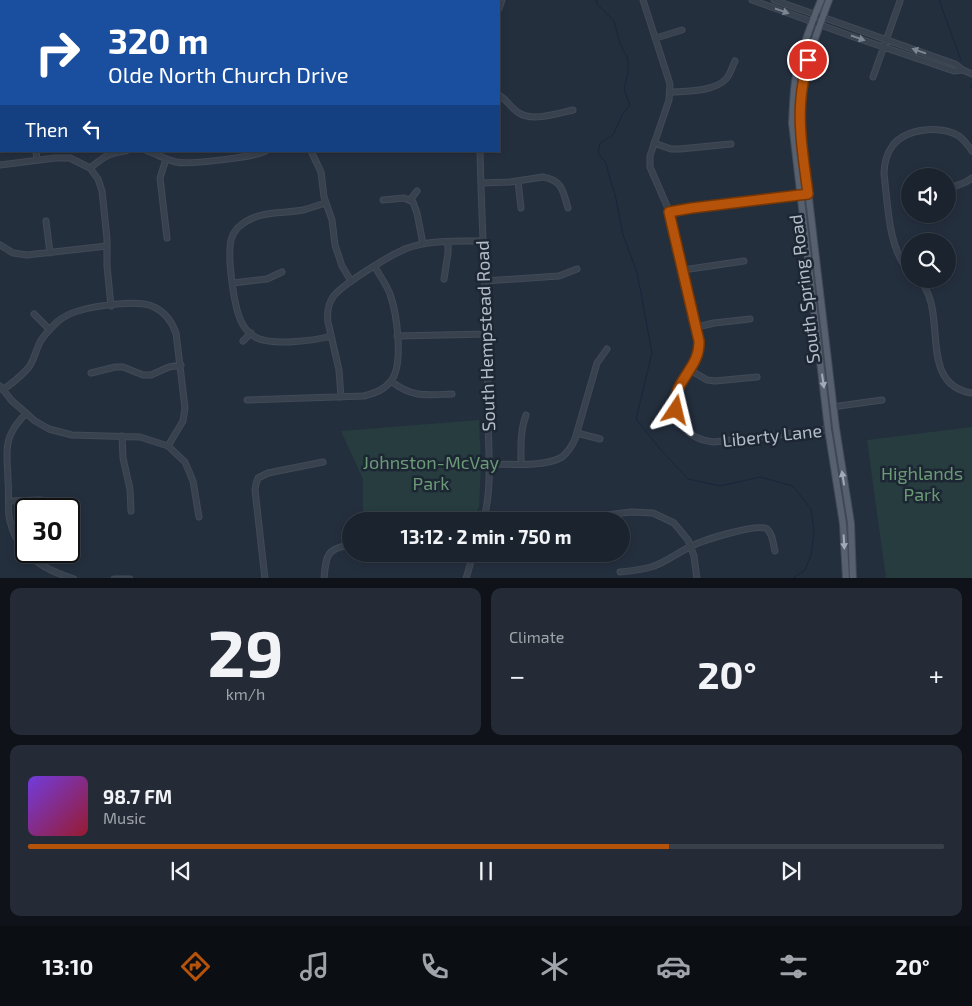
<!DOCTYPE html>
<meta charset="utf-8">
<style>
body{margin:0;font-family:"Exo 2",sans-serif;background:#242b36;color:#f1f3f6;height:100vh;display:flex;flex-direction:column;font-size:19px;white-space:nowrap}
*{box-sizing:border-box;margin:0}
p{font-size:16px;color:#a0a4aa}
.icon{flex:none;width:28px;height:28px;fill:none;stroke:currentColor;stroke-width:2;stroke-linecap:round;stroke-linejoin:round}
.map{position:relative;height:578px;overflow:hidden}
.side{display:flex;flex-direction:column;gap:10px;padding:10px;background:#0f1319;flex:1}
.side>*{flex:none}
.guide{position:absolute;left:0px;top:0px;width:500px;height:152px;box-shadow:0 2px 8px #0003,0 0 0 1px #39404a;background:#1a4fa0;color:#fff;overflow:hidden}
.buttons{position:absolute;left:901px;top:168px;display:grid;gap:10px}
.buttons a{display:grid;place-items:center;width:55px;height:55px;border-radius:50%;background:#1b232e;box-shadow:0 2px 8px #0003,0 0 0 1px #39404a;font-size:25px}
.speed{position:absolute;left:15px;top:498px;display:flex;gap:10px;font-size:25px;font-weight:700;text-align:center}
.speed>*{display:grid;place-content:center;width:65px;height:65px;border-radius:50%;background:#1b232e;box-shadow:0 2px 8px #0003,0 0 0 1px #39404a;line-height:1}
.speed .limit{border:2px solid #111;border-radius:8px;background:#fff;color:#111}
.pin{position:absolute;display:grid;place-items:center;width:42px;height:42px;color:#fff;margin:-21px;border:2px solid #fff;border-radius:50%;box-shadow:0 1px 5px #0007}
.me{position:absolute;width:55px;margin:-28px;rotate:10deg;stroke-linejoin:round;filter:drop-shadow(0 0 4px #0008)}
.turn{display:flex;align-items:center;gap:18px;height:105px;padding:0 25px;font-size:22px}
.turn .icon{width:65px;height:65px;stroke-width:2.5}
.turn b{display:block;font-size:35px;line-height:42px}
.then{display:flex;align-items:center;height:48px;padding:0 25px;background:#0003;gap:10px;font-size:19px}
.big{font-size:38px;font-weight:700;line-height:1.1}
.side .card{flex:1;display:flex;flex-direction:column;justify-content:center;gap:8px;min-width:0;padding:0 18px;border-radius:10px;background:#242b36}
.side .dial{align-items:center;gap:0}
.dial b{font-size:65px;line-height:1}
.song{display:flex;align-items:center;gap:15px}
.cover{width:60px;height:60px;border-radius:8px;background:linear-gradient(135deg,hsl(260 70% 55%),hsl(350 70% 35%))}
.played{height:5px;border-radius:2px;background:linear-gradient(90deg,#b45309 70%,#39404a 70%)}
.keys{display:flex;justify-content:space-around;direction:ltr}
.heat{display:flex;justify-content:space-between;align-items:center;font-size:28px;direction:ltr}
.side .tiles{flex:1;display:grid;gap:10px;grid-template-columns:1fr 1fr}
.card:last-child{grid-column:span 2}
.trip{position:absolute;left:342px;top:512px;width:288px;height:50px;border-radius:25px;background:#1b232e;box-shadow:0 2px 8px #0003,0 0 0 1px #39404a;font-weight:700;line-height:50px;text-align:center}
.tab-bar{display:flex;height:80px;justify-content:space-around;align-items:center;background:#0b0e12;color:#a0a4aa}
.tab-bar .icon{width:35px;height:35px}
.tab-bar .on{color:#b45309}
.tab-bar b{font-size:22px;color:#f1f3f6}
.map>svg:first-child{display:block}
.green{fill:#263c3f}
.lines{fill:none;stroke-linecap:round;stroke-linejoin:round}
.stream{stroke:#17263c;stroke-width:1}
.minor-casing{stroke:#414a57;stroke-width:7}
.major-casing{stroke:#414a57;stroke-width:8}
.minor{stroke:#38414e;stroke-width:5}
.major{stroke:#56606e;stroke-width:6}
.oneway{fill:#7c8592}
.oneway2{fill:#a1aab7}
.route-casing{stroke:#753606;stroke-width:12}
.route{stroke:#b45309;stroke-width:9}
.labels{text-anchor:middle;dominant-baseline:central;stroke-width:5;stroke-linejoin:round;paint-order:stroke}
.street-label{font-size:18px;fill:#b4bcc9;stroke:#1d2633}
.park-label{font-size:18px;fill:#6b9a76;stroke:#1d2633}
</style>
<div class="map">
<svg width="972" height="579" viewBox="0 0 972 579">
<rect width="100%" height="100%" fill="#242f3e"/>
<path class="green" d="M 479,420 L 481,465 L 479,507 L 472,521 L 363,521 L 363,479 L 341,431 Z
M 972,427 L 972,578 L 886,578 L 867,440 Z"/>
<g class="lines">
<path class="stream" d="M 596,0 L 597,4 L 614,21 L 620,44 L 628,59 L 628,73 L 624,89 L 630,105 L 622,115 L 613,135 L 600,143 L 598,153 L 606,163 L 610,179 L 615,194 L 623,235 L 637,272 L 652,353 L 636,419 L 661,450 L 688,479 L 720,486 L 760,477 L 793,486 L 811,509 L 814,533 L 811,555 L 805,570 L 792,579
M 939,0 L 961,60
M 970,84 L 972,89"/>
<defs>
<path id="minor" d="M 15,0 L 16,1
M 229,0 L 231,1
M 376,0 L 377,1
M 643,0 L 670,84 L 669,100 L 650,156 L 650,167 L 667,206 L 699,341 C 700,372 658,395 683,427 C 691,436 701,441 714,442 L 830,429
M 752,0 L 851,36 L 954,71 L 963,70
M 774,0 L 955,64 L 963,70 L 972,74
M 125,1 L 128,0
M 204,1 L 205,0
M 499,9 L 502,0
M 0,17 L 1,17
M 656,38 L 682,30
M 873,77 L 900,1
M 671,92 C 686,91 714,92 726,79 C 730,75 732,67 735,61
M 499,95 C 507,100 511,108 519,113 C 533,122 559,113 573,110
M 654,143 L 671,149 L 680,149 L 731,144
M 36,151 L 37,160
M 147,151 C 157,154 166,160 176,162 C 188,165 255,157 266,151
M 311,151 L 321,172 L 324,197 L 332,220 L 335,245 L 342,266 L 351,281
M 480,151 C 482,239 488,327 488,415 C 488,448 493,489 483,521
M 166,159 L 160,178 L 167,238
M 0,165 L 55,158 L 70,158 L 90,168 L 98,179 L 102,191 L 107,239 L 107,266 L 111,306
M 90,168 C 104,157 108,153 126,151
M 518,181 L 521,208
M 481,183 L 510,182 L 543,177 C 562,180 563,191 568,208
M 948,189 L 966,182 L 972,178
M 383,200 L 404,198 L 413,202 L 417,213 L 423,244
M 410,200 L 417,191
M 325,203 C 318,205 311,208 303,210 C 282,214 259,210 241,225 C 237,228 234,232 232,237 C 226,252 234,309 242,323 C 245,329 250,334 255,337 C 272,346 313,341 331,336
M 669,212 L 692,207 L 802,194
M 46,221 L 50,253
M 0,245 L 13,253 L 27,255 L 107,246
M 948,249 L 948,248
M 683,270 L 744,261
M 910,272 C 888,250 888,204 884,174 C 884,164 887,153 893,145 C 907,128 941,125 959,136 C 964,140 968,145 972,151
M 444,279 L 448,253 L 448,242
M 918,279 C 920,282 924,285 925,288 C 945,320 920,385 972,393
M 485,281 L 559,276 L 577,269
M 233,283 L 267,279 L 282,272
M 34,314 L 49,329
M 697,327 L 714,323 L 750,319
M 397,336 L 487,334
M 243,341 L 251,333
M 690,370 L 707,380 L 715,381 L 757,377
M 91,373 L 115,367 L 123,367 L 143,375 L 151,375 L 169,367 L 181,365
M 391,381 C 412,398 427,395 452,394
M 0,386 L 12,401 L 26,413 L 35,421 L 49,429 L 72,435 L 140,437 L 168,446 L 185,462 L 193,481 L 199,517
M 3,390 C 12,383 22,376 29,367 C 34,360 36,350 40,342 C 44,335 51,328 57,322 C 63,317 71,313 78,311 C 94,306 139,299 154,307 C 165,312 172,322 176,333 L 185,408 L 183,421 L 168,446
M 341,397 L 339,370 L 328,322 C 327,313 328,304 333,297 C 341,285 389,256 403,250 C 409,247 415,246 422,244 C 440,240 464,241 483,241
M 247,400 L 364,396 C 375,393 384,390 391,381 C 404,364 397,314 390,294 C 386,284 380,276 375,267
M 832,407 L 882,400
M 26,413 C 21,419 15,425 12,432 C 4,445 8,466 8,481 C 9,492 8,505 9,516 C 15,552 41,569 74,579
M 577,433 L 600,439
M 122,436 L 123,458 L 130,489 L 131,511
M 489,464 C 507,464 547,467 562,457 C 568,452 572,446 575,439 L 597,363 L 607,349
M 521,464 C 521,447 520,431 526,415
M 9,501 L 40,500 L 66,503
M 484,517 L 497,521
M 556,521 L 631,512 L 653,513 L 674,523 L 688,540 L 694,556 L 697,579
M 620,572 C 630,571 641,570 651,567 C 665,563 678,552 692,546 C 703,540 758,523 767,529 C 773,534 773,544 775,551
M 114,579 L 130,579
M 265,579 L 255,490 L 256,484 L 258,478 L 268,473 L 323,462
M 324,579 C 326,556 326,548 351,545
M 466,579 L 473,554"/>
<path id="major" d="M 821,0 C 811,24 801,50 796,75 C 793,91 793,107 792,123 L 828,429 L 843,524 L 846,579
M 829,0 C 820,25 810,50 804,75 C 801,91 800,107 800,122 L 836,428 L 851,523 L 853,579"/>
</defs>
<use href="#minor" class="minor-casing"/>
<use href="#major" class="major-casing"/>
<use href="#minor" class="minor"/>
<use href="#major" class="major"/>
</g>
<defs><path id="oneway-solid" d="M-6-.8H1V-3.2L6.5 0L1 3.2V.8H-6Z" transform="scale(1.25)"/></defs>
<g class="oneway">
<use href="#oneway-solid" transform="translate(782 11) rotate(19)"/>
<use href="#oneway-solid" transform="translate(858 38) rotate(19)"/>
<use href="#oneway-solid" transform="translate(919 51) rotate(-161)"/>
</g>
<g class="oneway2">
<use href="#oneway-solid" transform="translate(823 381) rotate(82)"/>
<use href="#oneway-solid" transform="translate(843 478) rotate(-99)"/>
<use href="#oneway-solid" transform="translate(844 542) rotate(87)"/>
</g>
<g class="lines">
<defs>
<path id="route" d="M 676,410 C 676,403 675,396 678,389 C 686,372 700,361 699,341 L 669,212 L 692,208 L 808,194 C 804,162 798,129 801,98 C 802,85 805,72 808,60"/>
</defs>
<use href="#route" class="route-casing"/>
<use href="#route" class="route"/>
</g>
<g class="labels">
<g class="street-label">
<text transform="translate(804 289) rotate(-97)">South Spring Road</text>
<text transform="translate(485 336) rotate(-92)">South Hempstead Road</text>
<text transform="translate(772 435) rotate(-6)">Liberty Lane</text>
</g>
<g class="park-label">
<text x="431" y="462">Johnston-McVay<tspan x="431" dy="21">Park</tspan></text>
<text x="922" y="473">Highlands<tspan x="922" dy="21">Park</tspan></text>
</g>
</g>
</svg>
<div class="buttons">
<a><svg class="icon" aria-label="sound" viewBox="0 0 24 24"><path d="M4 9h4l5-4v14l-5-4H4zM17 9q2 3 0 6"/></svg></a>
<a><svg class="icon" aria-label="search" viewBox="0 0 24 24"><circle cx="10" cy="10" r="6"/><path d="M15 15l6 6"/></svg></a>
</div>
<div class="speed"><div class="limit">30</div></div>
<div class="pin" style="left:808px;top:60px;background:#d93025"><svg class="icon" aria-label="arrive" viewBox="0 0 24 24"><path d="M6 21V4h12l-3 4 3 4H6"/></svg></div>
<svg class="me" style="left:676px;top:410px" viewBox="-20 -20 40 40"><path d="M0-17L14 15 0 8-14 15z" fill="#b45309" stroke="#fff" stroke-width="4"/></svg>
<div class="trip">13:12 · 2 min · 750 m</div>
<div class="guide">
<div class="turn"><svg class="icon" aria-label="right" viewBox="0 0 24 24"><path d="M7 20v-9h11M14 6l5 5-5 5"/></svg><div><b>320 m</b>Olde North Church Drive</div></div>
<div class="then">Then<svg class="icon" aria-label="left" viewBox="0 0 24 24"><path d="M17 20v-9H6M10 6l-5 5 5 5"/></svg></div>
</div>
</div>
<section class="side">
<div class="tiles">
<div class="card dial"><b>29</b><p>km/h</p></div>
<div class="card"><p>Climate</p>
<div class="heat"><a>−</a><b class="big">20°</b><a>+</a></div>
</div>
<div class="card">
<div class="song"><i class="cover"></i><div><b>98.7 FM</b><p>Music</p></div></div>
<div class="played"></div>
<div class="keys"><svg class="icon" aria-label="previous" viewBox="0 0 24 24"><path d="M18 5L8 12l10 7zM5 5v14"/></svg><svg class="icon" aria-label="pause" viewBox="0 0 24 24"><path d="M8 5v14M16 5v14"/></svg><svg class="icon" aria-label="next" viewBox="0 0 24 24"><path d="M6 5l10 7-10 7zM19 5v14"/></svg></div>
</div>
</div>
</section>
<nav class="tab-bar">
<b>13:10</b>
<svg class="icon on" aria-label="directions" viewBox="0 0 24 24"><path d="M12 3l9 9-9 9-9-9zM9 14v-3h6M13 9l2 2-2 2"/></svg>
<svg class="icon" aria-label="music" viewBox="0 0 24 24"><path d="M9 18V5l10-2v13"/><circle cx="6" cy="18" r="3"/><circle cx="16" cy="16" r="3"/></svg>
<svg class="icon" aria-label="phone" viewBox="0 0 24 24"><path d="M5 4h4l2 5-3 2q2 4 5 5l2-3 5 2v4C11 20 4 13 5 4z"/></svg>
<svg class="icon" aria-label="climate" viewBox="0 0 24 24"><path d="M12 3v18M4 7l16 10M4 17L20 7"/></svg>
<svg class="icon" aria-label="car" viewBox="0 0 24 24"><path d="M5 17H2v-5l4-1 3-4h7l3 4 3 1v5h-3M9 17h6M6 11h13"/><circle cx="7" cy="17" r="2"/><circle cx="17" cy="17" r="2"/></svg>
<svg class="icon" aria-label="filters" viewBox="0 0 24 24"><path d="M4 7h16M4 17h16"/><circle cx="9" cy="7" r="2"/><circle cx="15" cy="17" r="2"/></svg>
<b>20°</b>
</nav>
